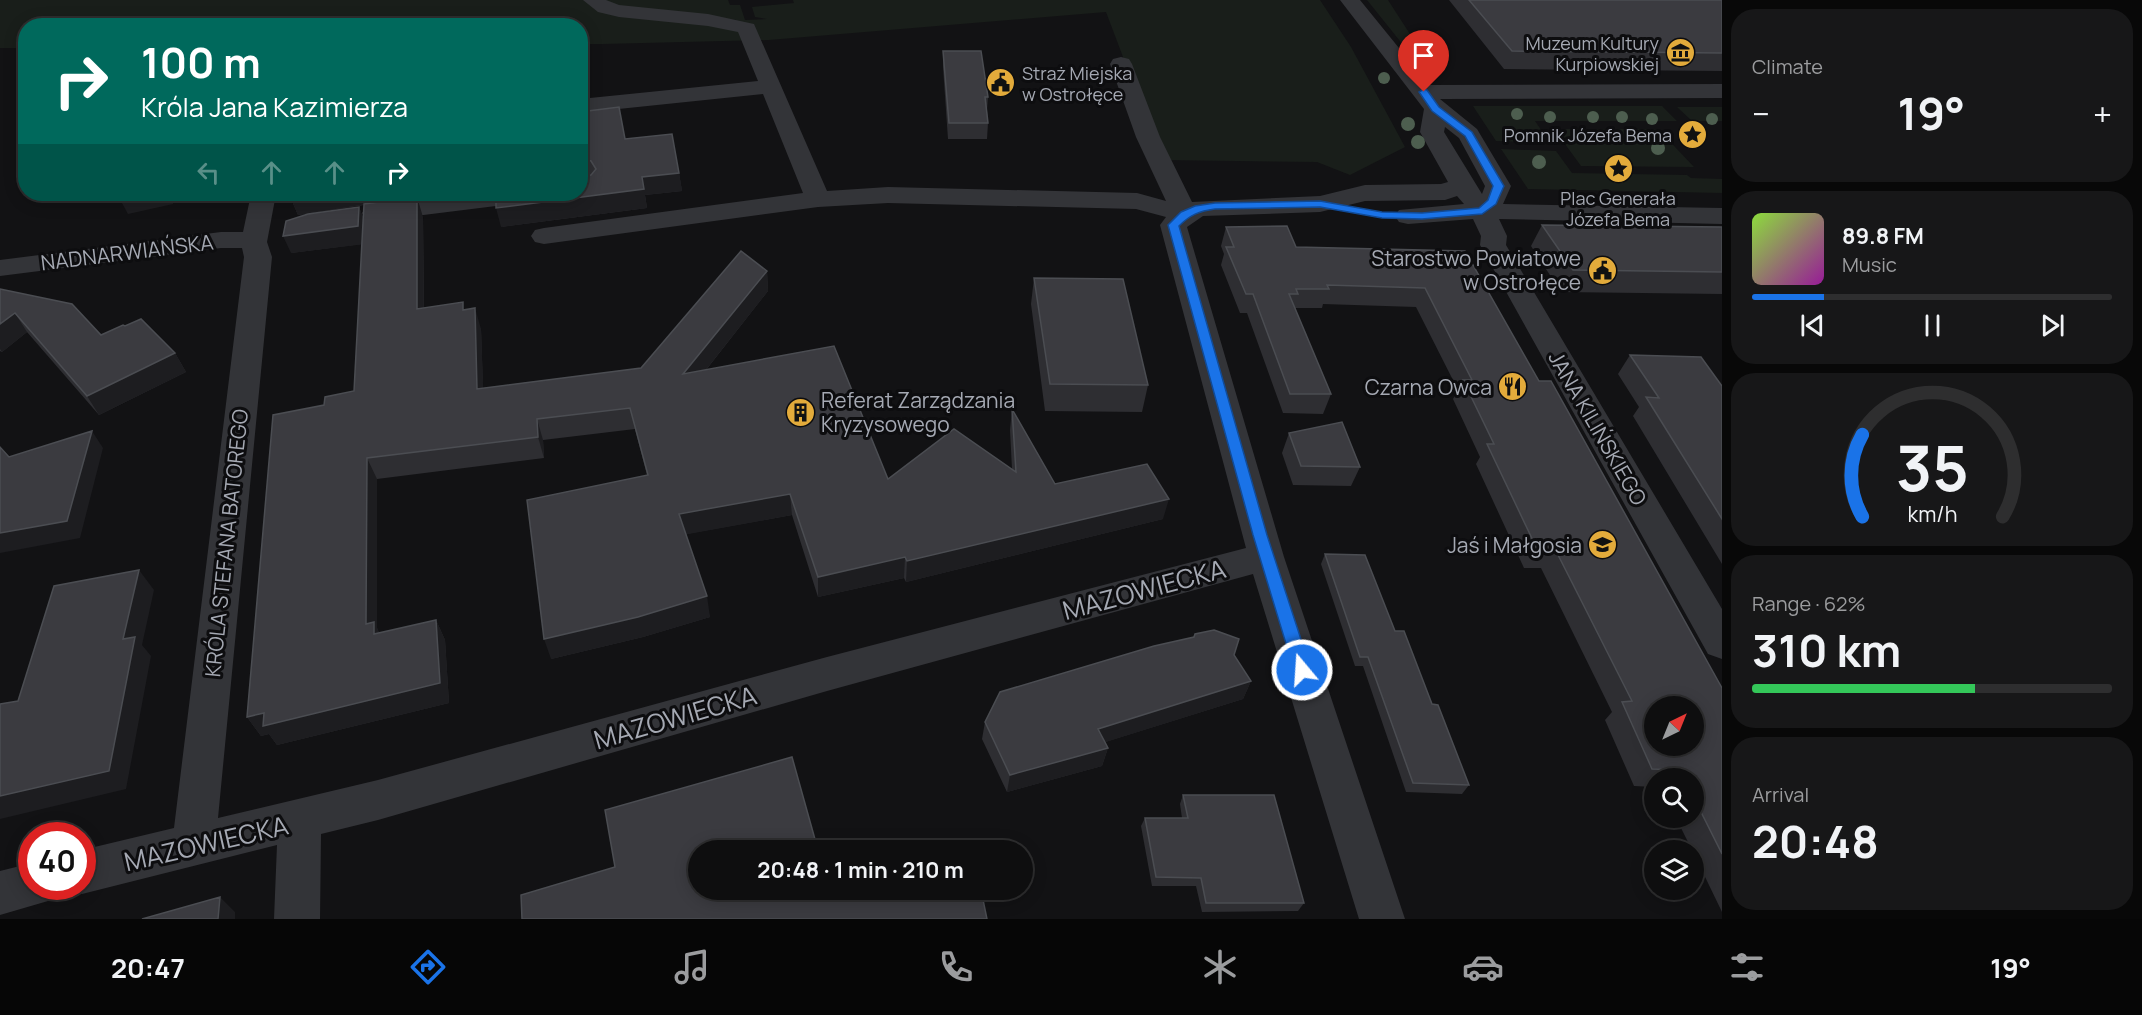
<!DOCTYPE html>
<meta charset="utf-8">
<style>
body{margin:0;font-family:Manrope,sans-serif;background:#171718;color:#f1f3f6;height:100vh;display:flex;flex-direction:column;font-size:22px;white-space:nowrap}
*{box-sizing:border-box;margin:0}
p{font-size:20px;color:#9b9c9e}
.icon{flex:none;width:33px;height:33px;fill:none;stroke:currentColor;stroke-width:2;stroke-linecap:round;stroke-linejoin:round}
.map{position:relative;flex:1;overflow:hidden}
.drawer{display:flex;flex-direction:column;gap:9px;padding:9px;background:#080808;width:420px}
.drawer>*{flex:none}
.hud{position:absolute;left:18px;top:18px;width:570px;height:183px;border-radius:24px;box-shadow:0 3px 15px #0003,0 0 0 2px #2e2e2f;background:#00695c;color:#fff;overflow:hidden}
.needle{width:39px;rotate:43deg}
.tools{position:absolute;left:1644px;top:696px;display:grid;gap:12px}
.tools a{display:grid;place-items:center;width:60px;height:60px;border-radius:50%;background:#0e0e0f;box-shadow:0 3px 15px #0003,0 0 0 2px #2e2e2f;font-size:30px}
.speed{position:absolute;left:18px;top:822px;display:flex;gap:12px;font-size:30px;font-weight:700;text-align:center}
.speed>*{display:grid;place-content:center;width:78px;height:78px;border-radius:50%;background:#0e0e0f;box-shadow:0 3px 15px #0003,0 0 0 2px #2e2e2f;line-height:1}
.speed .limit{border:9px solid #d22;background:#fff;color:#111}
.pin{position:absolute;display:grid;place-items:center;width:51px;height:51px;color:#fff;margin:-62px -26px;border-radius:50% 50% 50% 0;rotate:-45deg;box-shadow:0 0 6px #0007}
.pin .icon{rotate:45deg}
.me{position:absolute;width:66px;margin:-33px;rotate:342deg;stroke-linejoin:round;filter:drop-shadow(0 0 4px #0008)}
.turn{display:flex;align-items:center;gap:21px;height:126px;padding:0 24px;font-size:27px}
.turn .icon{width:78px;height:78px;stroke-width:2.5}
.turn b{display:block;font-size:42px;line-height:51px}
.lanes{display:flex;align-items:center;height:57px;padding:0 24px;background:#0003;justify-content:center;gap:30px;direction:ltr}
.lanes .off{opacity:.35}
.big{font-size:45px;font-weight:700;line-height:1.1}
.drawer .tile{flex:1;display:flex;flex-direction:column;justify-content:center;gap:9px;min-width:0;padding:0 21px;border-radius:24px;background:#171718}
.drawer .dial{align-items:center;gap:0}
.dial svg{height:156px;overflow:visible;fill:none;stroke:#2e2e2f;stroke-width:7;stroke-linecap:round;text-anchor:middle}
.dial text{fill:#f1f3f6;stroke:none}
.song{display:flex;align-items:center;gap:18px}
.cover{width:72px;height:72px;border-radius:9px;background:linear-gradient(135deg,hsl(90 70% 55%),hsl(300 70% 35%))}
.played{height:6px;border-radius:3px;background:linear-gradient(90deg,#1a73e8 20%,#2e2e2f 20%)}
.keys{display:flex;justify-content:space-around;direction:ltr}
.heat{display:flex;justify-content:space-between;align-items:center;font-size:33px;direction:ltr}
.charge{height:9px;border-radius:4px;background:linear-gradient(90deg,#34c759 62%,#2e2e2f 0)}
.trip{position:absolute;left:688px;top:840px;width:345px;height:60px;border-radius:30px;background:#0e0e0f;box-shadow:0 3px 15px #0003,0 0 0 2px #2e2e2f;font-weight:700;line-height:60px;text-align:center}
.dock{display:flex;height:96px;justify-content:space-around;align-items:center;background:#060606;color:#9b9c9e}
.dock .icon{width:42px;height:42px}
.dock .selected{color:#1a73e8}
.dock b{font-size:27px;color:#f1f3f6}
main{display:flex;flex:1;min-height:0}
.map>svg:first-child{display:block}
.green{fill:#191e1a}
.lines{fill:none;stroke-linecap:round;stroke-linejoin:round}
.minor{fill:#333438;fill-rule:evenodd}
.tree{fill:#4d5e4f}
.wall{fill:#2e2e32}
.shaded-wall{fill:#1d1d20}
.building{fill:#3b3b40;stroke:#4b4d52;stroke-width:1.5;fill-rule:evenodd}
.route{fill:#1a73e8;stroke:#114b97;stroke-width:1.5}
.labels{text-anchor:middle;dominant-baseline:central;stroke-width:6;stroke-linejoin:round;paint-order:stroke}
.far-poi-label{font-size:18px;fill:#a5a9b3;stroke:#0d0d0f;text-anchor:end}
.street-label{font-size:21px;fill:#a5a9b3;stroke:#0d0d0f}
.poi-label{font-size:21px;fill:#a5a9b3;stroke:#0d0d0f;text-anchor:end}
.near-street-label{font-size:26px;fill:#a5a9b3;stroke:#0d0d0f}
</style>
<main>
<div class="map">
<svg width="1722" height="919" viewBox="0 0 1722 919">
<rect width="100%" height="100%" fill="#121214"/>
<path class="green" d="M 0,0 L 587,0 C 603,23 708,23 736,20 L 629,9 L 612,7 L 602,0 L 728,0 L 730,5 L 740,5 L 745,20 L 767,19 L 755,17 L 752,7 L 794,3 L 793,0 L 1320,0 L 1351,47 L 1405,147 L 1350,175 L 1317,162 L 1162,160 L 1106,12 L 769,40 L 603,44 L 581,44 L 580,26 L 26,26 L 25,48 L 0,48 Z
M 1367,0 L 1388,0 L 1419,48 L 1416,48 L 1421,56 L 1419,60 L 1427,70 L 1424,71 Z
M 1473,106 L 1662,106 L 1677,121 L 1535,121 L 1550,143 L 1496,141 Z
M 1677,107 L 1722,107 L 1722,121 L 1692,121 Z
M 1554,129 L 1658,129 L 1694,167 L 1581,166 Z
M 1501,149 L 1556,151 L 1572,173 L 1687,175 L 1691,178 L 1722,179 L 1722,193 L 1528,189 Z"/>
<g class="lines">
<path class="minor" d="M 583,0 L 606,0 L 619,5 L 708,14 L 754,24 L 827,191 L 888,187 L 1137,193 L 1166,201 L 1136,137 L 1110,64 L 1113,59 L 1121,57 L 1129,59 L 1132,64 L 1160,137 L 1192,202 L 1320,196 L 1365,185 L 1441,184 L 1448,182 L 1420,132 L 1424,109 L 1340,0 L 1360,0 L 1429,85 L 1722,84 L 1722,98 L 1440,99 L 1477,129 L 1511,186 L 1503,204 L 1722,208 L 1722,224 L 1499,219 L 1507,236 L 1506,245 L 1722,609 L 1722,659 L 1708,654 L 1480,245 L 1481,236 L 1473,219 L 1408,224 L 1399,222 L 1395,216 L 1399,210 L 1464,204 L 1457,196 L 1445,200 L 1365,201 L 1320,212 L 1203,216 L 1187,227 L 1284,557 L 1405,919 L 1359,919 L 1253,574 L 827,691 L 378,820 L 321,834 L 320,919 L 274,919 L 277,845 L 82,894 L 66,887 L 82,886 L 82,850 L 174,828 L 244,257 L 242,248 L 221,248 L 0,276 L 0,260 L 221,232 L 243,232 L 251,194 L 276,194 L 267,242 L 272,257 L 218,818 L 378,780 L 827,657 L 1246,548 L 1160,225 L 1166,217 L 1136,209 L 888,203 L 818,207 L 544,244 L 535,242 L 531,236 L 535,230 L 544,228 L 803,193 L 763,94 L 580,113 L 580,99 L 758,81 L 738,32 L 708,26 L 619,17 L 598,12 ZM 1445,127 L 1459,138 L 1485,186 L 1482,194 L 1444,132 Z
M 469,194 L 540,194 L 536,199 L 527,202 L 375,221 L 366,219 L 362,213 L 366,207 L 375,205 Z
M 32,863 L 32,886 L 54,886 L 48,901 L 0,915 L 0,871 Z"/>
</g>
<g class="tree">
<circle cx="1384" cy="78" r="6"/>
<circle cx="1517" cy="114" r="6"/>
<circle cx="1550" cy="117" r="6"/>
<circle cx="1593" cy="117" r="6"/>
<circle cx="1622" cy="117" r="6"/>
<circle cx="1652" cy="119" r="6"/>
<circle cx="1712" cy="119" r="6"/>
<circle cx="1408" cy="124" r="7"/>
<circle cx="1418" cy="142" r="7"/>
<circle cx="1658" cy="148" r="7"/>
<circle cx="1539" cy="162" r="7"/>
</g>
<path class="wall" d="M 1449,0 L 1722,0 L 1722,71 L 1504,69 Z
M 943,51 L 988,97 L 987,110 L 988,123 L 987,139 L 948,139 L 943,67 Z
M 580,112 L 679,173 L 682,191 L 645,195 L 647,208 L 501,227 L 580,194 Z
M 289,194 L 368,194 L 367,203 L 423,217 L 424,308 L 465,310 L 481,329 L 483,388 L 641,368 L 767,271 L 768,291 L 706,370 L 888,479 L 1012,469 L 1010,430 L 1012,409 L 1055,484 L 1163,519 L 906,582 L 904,578 L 818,597 L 792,515 L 686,534 L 710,617 L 643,637 L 551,659 L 647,475 L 635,429 L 543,440 L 544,458 L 377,479 L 377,628 L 379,633 L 436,620 L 445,640 L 449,703 L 277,745 L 269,734 L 261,736 L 247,717 L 324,405 L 354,391 L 362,244 L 291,253 L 359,207 L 363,218 L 364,205 L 298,215 Z
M 1542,225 L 1722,227 L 1722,294 L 1561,292 L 1531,246 Z
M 1226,227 L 1296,247 L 1465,251 L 1539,381 L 1722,688 L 1722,912 L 1694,854 L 1694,850 L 1692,850 L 1676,818 L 1694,818 L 1694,778 L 1654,778 L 1654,787 L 1634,786 L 1605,720 L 1612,712 L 1541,568 L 1524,568 L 1476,464 L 1480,457 L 1453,399 L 1458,390 L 1416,307 L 1323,304 L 1322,308 L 1295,308 L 1331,394 L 1323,414 L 1283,413 L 1247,313 L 1240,313 L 1221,265 L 1224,254 L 1221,246 Z
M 1034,278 L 1148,385 L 1142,412 L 1045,411 L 1031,304 Z
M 0,289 L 101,335 L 125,326 L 175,353 L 186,372 L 99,415 L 27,332 L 2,352 L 0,351 Z
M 1630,355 L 1722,386 L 1722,564 L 1633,416 L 1639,407 L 1618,374 Z
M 1289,433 L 1360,467 L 1351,486 L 1293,485 L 1282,453 Z
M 1325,554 L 1395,631 L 1469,785 L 1462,794 L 1406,792 L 1363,666 L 1355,666 L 1321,564 Z
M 1195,634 L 1234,655 L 1251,681 L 1243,699 L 1105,742 L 1108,748 L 1102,766 L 1007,792 L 982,739 L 985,722 L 1193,637 Z
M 1183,795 L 1304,903 L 1298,911 L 1202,912 L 1196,886 L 1152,886 L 1141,826 L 1145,818 L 1182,818 L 1180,804 Z"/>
<path class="shaded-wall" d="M 580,158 L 582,158 L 586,176 L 580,177 Z
M 679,173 L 682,191 L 645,195 L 642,177 Z
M 644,189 L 647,208 L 501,227 L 496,208 Z
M 117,194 L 173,194 L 173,204 L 128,214 Z
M 289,194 L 368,194 L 367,204 L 298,215 Z
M 417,197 L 423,217 L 424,330 L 417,309 Z
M 359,207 L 366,225 L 365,244 L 291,253 L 283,236 Z
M 767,271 L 768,291 L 686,395 L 683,374 Z
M 475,308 L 481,329 L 484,410 L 477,389 Z
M 15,313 L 27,332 L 2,352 L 0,349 L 0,324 Z
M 175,353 L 186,372 L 99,415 L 87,396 Z
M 537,419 L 543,440 L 544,458 L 538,437 Z
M 92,431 L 103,448 L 80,538 L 0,553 L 0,533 Z
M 367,458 L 377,479 L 377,628 L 384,642 L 385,654 L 366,624 Z
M 790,494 L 792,515 L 683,535 L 679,514 Z
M 1169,499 L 1163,519 L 906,582 L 907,561 Z
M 905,557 L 904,578 L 818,597 L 818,577 Z
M 139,570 L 154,590 L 142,645 L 151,656 L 126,789 L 0,819 L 0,796 L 123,639 Z
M 707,596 L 710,617 L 643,637 L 551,659 L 544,639 Z
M 436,620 L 445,640 L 449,703 L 277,745 L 269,734 L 261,736 L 247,717 L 264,713 Z
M 1251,681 L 1243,699 L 1093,746 L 1098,729 Z
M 1108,748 L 1102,766 L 1007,792 L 1010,775 Z
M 220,897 L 235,912 L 235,919 L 218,919 Z"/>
<path class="building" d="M 1469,0 L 1722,0 L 1722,53 L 1512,51 Z
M 943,51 L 981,51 L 988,97 L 985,97 L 988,123 L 949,123 Z
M 619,107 L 625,139 L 672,134 L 679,173 L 642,177 L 644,189 L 496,208 L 496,194 L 580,194 L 580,176 L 591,175 L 596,169 L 591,161 L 580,158 L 580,112 Z
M 417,197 L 417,309 L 463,302 L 463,310 L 475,308 L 477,389 L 641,368 L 741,251 L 767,271 L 683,374 L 834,346 L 888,479 L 954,429 L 1016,472 L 1012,409 L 1055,484 L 1147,464 L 1169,499 L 907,561 L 905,557 L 818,577 L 790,494 L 679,514 L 707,596 L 638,617 L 544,639 L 527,500 L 648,475 L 630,408 L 537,419 L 538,437 L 367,458 L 366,624 L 374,622 L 374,634 L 436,620 L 440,683 L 263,726 L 264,713 L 247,717 L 273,415 L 324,405 L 325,397 L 354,391 L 364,204 Z
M 359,207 L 358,226 L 283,236 L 286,221 L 308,214 Z
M 1542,225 L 1722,227 L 1722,272 L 1573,270 Z
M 1287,226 L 1296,247 L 1465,251 L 1539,381 L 1551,381 L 1722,688 L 1722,854 L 1694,798 L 1694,778 L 1684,778 L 1679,770 L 1652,769 L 1622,702 L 1632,701 L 1555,549 L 1537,549 L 1487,444 L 1494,444 L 1463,380 L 1472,380 L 1425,288 L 1327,285 L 1329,289 L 1296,289 L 1298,294 L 1289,294 L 1331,394 L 1290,394 L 1253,294 L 1246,294 L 1226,247 L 1234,247 L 1226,227 ZM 1654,706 L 1694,706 L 1694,746 L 1654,746 Z
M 1034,278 L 1123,279 L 1148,385 L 1050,384 Z
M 0,289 L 72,304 L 101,335 L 123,325 L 125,326 L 141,319 L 175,353 L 87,396 L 15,313 L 0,324 Z
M 1630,355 L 1701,357 L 1722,386 L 1722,519 L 1646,397 L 1659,398 Z
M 1342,422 L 1360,467 L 1301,466 L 1289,433 Z
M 92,431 L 67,521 L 0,533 L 0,447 L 9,457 Z
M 1325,554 L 1365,555 L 1395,631 L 1404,631 L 1432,704 L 1438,705 L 1469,785 L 1413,783 L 1368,657 L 1360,657 Z
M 139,570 L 123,639 L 135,637 L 109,771 L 0,796 L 0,704 L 18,701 L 54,586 Z
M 1214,630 L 1239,639 L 1234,655 L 1251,681 L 1098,729 L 1108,748 L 1010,775 L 985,722 L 1000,692 L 1154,646 L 1194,637 L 1195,634 Z
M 792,757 L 818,850 L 699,850 L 699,890 L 981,890 L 987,919 L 522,919 L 521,895 L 615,867 L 605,810 Z
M 1183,795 L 1274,795 L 1304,903 L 1206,903 L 1201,878 L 1156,877 L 1145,818 L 1188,818 Z
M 970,842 L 972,850 L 910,850 Z
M 220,897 L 218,919 L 142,919 Z"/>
<path class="route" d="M 1424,89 L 1427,90 L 1439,107 L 1472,132 L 1504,186 L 1496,204 L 1482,214 L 1422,219 L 1382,218 L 1320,207 L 1215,209 C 1199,211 1190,215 1179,226 L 1267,535 L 1311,670 L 1308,675 L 1302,677 L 1297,675 L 1294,670 L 1253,535 L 1168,225 L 1181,212 L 1195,206 L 1215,203 L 1320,201 L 1382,212 L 1422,213 L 1479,208 L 1488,200 L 1493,186 L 1465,136 L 1432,111 L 1419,92 Z"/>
<defs>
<symbol id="museum-disc" viewBox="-11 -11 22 22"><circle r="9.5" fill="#e3ab3b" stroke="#0d0d0f"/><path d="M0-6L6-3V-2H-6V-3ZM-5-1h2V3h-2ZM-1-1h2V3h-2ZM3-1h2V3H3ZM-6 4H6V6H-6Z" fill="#111"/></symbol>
<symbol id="civic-disc" viewBox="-11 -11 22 22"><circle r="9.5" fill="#e3ab3b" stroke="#0d0d0f"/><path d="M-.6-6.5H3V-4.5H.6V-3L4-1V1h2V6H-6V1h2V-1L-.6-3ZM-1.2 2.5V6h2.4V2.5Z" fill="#111"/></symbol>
<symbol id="sight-disc" viewBox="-11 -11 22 22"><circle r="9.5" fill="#e3ab3b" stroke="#0d0d0f"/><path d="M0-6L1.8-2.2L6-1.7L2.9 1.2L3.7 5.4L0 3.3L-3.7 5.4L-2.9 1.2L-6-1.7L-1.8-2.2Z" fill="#111"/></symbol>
<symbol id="restaurant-disc" viewBox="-11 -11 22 22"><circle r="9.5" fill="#e3ab3b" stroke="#0d0d0f"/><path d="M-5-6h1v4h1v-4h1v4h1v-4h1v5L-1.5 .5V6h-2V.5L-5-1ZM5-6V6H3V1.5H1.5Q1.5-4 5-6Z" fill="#111"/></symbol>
<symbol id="building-disc" viewBox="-11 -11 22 22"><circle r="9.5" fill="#e3ab3b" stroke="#0d0d0f"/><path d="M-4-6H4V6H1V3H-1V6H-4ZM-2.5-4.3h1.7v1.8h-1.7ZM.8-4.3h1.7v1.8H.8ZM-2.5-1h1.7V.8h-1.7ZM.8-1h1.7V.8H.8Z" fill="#111"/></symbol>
<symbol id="school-disc" viewBox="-11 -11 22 22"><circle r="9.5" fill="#e3ab3b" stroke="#0d0d0f"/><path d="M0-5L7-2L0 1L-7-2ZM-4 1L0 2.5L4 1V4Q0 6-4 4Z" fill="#111"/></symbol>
</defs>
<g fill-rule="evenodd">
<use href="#museum-disc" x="1664" y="36" width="33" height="33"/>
<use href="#civic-disc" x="984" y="66" width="33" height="33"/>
<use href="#sight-disc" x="1676" y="118" width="33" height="33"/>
<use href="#sight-disc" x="1602" y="152" width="33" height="33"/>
<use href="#civic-disc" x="1586" y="254" width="33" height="33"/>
<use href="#restaurant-disc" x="1496" y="370" width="33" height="33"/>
<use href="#building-disc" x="784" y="396" width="33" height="33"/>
<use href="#school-disc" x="1586" y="528" width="33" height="33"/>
</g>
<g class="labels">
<g class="far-poi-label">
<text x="1659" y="43">Muzeum Kultury<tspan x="1659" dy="21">Kurpiowskiej</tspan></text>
<text x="1022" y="73" text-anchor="start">Straż Miejska<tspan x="1022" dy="21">w Ostrołęce</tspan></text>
<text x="1672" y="135">Pomnik Józefa Bema</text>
<text x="1618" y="198" text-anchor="middle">Plac Generała<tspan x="1618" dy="21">Józefa Bema</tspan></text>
</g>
<g class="street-label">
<text transform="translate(127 252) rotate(-7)">NADNARWIAŃSKA</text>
<text transform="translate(1598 428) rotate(60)">JANA KILIŃSKIEGO</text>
<text transform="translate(226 543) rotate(-84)">KRÓLA STEFANA BATOREGO</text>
</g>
<g class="poi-label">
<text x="1581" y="258">Starostwo Powiatowe<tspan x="1581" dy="24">w Ostrołęce</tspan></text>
<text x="1492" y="387">Czarna Owca</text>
<text x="821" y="400" text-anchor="start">Referat Zarządzania<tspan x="821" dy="24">Kryzysowego</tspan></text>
<text x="1582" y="545">Jaś i Małgosia</text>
</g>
<g class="near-street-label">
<text transform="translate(1144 589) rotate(-15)">MAZOWIECKA</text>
<text transform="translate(675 717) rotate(-16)">MAZOWIECKA</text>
<text transform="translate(206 843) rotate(-13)">MAZOWIECKA</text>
</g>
</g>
</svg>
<div class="tools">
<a><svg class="needle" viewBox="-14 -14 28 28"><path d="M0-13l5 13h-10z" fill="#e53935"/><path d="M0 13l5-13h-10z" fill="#9b9c9e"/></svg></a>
<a><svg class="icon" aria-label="search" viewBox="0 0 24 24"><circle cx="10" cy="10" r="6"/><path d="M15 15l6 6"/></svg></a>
<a><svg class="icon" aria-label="layers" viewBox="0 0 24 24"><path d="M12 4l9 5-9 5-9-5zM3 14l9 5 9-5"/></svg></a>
</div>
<div class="speed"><div class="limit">40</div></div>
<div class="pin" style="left:1424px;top:92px;background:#d93025"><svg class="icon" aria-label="arrive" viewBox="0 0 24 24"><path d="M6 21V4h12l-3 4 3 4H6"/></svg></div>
<svg class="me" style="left:1302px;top:670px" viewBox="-20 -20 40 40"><circle r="17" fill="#1a73e8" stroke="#fff" stroke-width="3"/><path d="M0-11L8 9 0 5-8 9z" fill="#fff"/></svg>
<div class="trip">20:48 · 1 min · 210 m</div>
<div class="hud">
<div class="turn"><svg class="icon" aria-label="right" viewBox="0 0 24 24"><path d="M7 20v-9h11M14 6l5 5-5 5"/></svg><div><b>100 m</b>Króla Jana Kazimierza</div></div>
<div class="lanes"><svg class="icon off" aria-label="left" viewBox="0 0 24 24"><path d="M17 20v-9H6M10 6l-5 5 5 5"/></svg><svg class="icon off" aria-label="ahead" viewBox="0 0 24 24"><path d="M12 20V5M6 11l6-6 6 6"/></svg><svg class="icon off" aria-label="ahead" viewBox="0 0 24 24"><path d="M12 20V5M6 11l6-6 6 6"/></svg><svg class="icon" aria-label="right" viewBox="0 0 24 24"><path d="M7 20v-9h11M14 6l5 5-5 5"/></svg></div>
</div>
</div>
<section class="drawer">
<div class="tile"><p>Climate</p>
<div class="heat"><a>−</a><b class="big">19°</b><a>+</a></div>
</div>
<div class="tile">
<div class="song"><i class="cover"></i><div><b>89.8 FM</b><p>Music</p></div></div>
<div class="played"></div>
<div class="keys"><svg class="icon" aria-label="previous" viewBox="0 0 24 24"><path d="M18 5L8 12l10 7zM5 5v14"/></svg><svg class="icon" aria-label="pause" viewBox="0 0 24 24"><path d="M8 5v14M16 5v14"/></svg><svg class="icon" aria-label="next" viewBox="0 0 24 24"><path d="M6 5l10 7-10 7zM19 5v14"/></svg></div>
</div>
<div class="tile dial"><svg viewBox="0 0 100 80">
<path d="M14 69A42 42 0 1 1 86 69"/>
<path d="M14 69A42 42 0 0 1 14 27" stroke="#1a73e8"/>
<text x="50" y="56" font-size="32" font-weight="700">35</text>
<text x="50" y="72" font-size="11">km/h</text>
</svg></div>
<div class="tile"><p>Range · 62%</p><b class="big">310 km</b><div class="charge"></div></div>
<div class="tile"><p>Arrival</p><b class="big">20:48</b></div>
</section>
</main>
<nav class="dock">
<b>20:47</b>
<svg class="icon selected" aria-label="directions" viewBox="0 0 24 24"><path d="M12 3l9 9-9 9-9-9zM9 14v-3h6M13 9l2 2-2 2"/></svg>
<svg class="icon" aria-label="music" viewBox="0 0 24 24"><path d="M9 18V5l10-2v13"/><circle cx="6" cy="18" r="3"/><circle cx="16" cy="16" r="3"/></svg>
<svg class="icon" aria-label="phone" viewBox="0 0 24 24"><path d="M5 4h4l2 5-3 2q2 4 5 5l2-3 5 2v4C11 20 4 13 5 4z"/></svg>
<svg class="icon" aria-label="climate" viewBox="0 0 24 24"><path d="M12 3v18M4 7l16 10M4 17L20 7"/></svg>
<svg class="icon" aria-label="car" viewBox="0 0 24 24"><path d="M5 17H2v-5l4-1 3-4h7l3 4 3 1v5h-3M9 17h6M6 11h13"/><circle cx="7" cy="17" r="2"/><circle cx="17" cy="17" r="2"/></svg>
<svg class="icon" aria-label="filters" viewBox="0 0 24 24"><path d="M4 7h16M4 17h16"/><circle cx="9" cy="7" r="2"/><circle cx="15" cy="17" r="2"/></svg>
<b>19°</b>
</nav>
